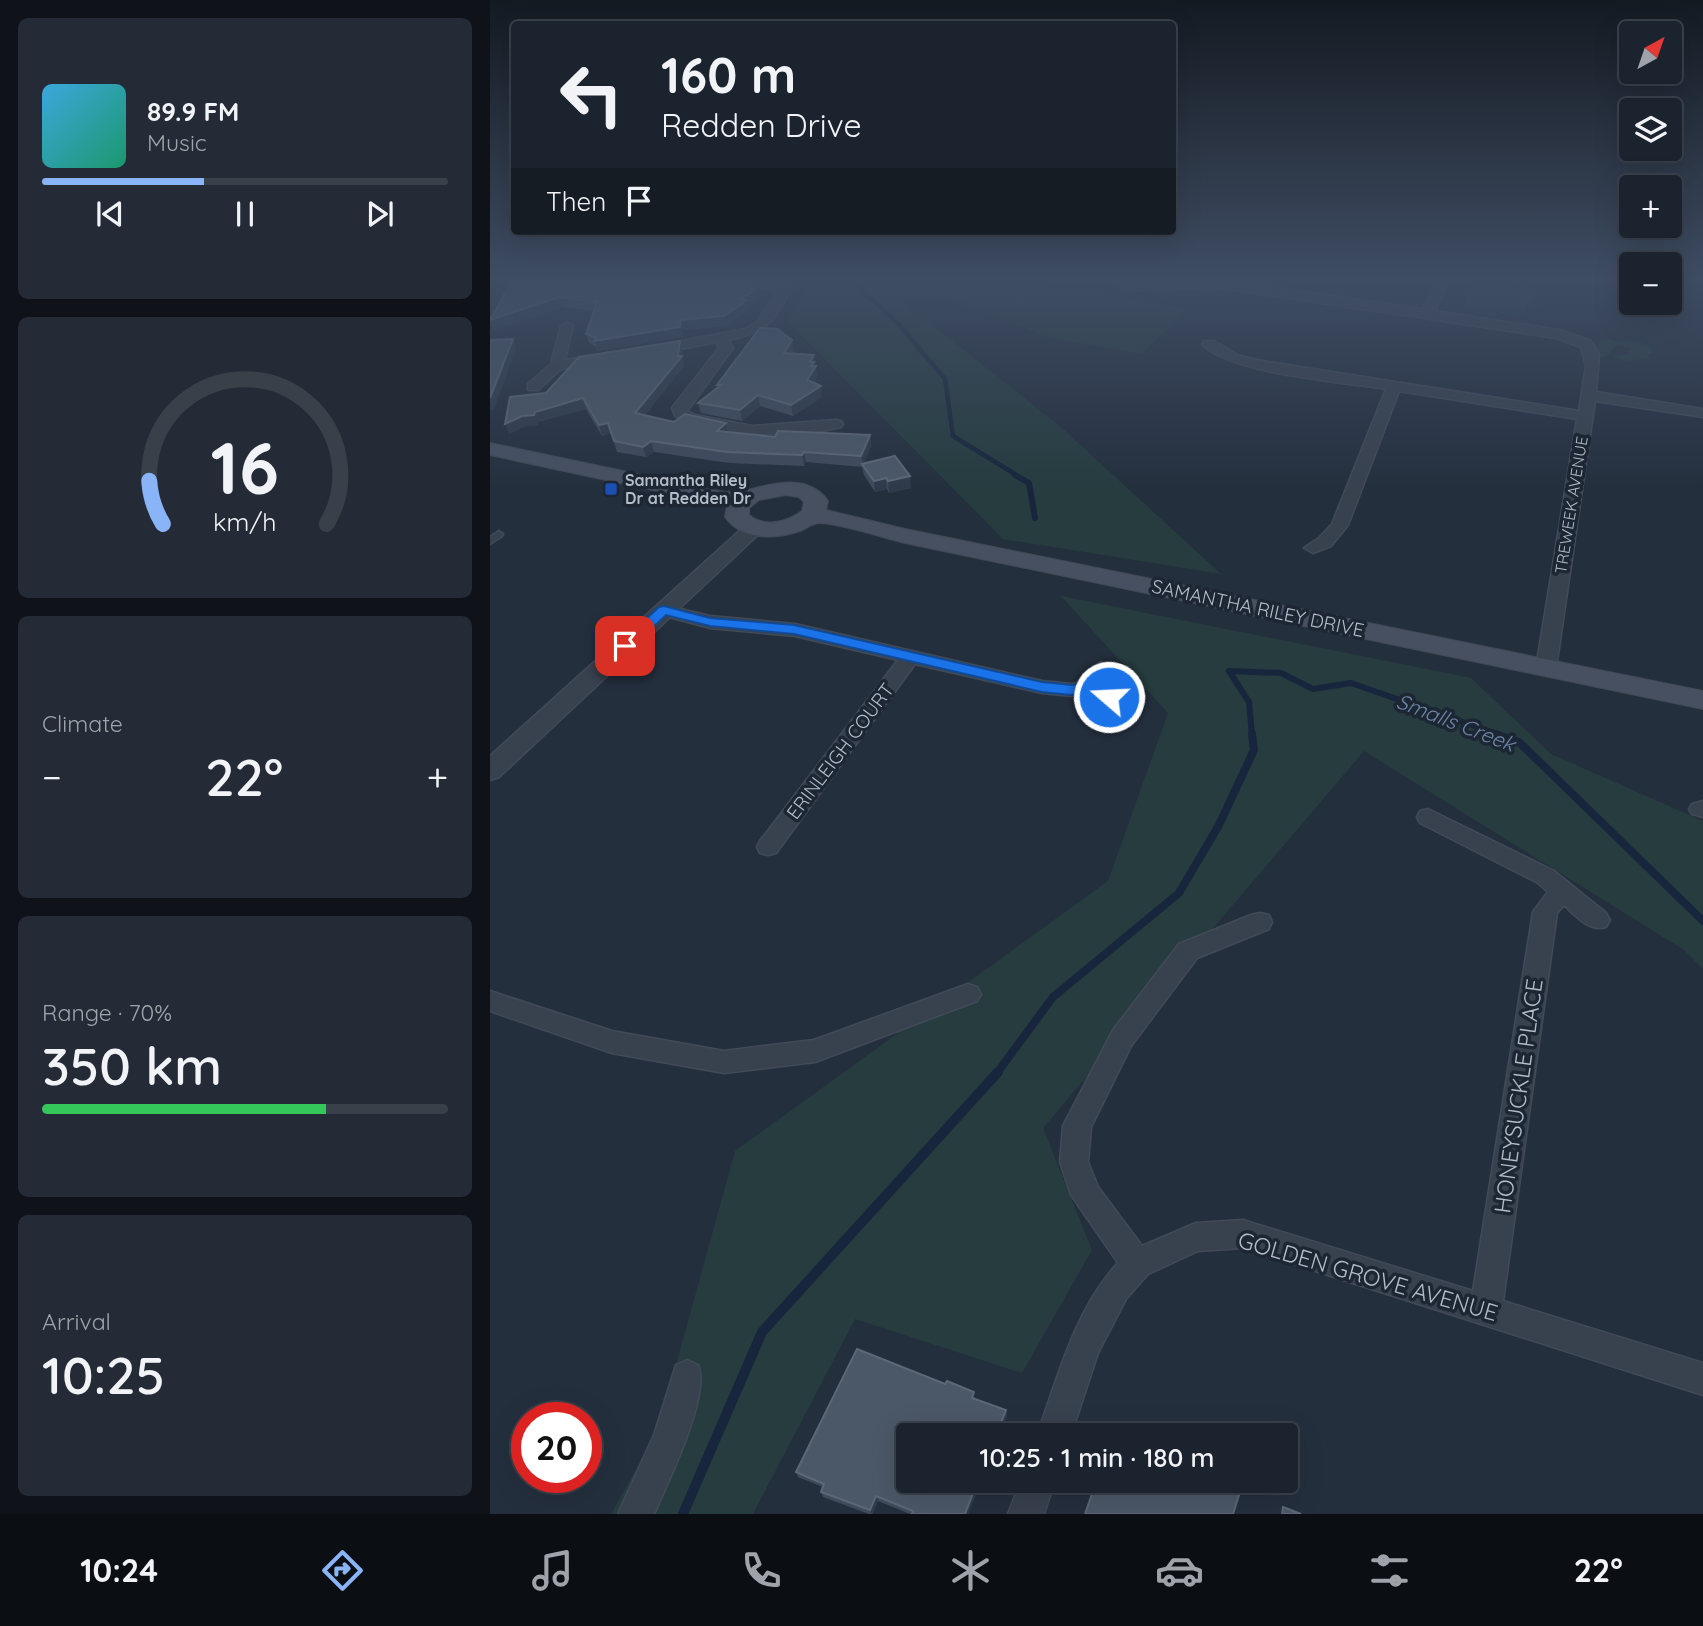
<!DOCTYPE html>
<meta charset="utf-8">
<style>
body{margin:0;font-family:Quicksand,sans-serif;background:#242b36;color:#f1f3f6;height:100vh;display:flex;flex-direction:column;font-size:26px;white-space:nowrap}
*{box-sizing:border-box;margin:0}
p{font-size:23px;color:#a0a4aa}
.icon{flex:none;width:38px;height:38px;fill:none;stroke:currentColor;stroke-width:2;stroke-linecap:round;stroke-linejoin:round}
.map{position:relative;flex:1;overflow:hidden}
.side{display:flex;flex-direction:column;gap:18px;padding:18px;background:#0f1319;width:490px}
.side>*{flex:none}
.hud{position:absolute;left:21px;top:21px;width:665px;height:214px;border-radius:7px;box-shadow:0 7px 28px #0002,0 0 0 2px #39404a;background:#1b232e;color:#f1f3f6;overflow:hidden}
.needle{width:46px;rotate:40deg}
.tools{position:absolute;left:1129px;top:21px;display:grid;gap:14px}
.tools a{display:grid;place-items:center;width:63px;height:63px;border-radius:7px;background:#1b232e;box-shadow:0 7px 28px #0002,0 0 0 2px #39404a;font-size:35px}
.speed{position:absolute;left:21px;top:1402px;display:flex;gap:14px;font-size:35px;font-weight:700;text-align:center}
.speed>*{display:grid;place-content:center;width:91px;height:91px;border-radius:50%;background:#1b232e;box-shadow:0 7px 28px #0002,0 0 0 2px #39404a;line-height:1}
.speed .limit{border:10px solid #d22;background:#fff;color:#111}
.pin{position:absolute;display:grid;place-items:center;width:60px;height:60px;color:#fff;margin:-30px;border-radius:14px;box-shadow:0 4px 10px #0006}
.me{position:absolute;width:77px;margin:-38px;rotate:289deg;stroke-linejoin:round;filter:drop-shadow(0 0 5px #0008)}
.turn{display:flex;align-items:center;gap:24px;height:147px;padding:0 35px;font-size:32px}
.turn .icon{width:91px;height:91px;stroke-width:2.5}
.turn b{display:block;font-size:49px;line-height:60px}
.then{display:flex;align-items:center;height:66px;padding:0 35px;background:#0003;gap:14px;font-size:26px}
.big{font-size:52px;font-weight:600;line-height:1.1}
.side .card{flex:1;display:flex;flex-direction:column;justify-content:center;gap:10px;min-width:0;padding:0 24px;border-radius:10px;background:#242b36}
.side .dial{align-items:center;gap:0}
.dial svg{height:182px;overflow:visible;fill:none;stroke:#39404a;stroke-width:7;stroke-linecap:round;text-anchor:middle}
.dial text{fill:#f1f3f6;stroke:none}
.song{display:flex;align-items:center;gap:21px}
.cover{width:84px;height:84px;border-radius:10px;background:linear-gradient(135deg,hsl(200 70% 55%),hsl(160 70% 35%))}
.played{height:7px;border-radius:4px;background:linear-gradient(90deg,#8ab4f8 40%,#39404a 40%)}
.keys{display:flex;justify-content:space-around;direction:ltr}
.heat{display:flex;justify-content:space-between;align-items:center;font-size:38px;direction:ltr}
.charge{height:10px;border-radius:5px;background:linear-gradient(90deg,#34c759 70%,#39404a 0)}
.trip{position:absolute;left:406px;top:1423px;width:402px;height:70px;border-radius:7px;background:#1b232e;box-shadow:0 7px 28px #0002,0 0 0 2px #39404a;font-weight:600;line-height:70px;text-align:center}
.menu{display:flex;height:112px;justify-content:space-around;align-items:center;background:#0b0e12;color:#a0a4aa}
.menu .icon{width:49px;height:49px}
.menu .selected{color:#8ab4f8}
.menu b{font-size:32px;color:#f1f3f6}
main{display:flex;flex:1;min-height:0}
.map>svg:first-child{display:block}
.green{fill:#263c3f}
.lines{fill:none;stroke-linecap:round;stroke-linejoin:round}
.stream-far3{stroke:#17263c;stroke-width:4.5}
.stream-far2{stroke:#17263c;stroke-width:6}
.stream-far1{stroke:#17263c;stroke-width:8}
.stream{stroke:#17263c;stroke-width:10}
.service-casing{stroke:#414a57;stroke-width:3}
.minor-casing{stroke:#414a57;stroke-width:3}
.tertiary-casing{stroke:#414a57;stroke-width:3}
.secondary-casing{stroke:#414a57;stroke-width:2}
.service{fill:#38414e;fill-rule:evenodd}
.minor{fill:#38414e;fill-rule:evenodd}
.tertiary{fill:#38414e;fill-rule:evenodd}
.secondary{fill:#465061;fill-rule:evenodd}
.wall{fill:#3f4b5c}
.shaded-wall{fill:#2f3b4b}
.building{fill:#4b5868;stroke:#5c6777;stroke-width:2}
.route{fill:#1a73e8;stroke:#114b97;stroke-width:2}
.transit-dot{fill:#1a4fb4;stroke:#1d2633;stroke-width:2.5}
.labels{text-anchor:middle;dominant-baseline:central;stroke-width:7;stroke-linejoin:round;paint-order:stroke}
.far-poi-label{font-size:16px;font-weight:bold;fill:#b4bcc9;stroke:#1d2633;text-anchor:start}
.far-street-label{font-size:16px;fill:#b4bcc9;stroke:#1d2633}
.street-label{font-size:19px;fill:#b4bcc9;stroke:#1d2633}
.water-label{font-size:21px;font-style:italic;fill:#6d86a8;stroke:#1d2633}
.near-street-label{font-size:23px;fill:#b4bcc9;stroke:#1d2633}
</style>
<main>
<section class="side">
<div class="card">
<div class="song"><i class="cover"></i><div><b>89.9 FM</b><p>Music</p></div></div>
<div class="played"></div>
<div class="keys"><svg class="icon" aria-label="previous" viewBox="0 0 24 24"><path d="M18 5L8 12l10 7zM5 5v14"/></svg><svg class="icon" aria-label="pause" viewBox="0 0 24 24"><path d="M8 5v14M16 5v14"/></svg><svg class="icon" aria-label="next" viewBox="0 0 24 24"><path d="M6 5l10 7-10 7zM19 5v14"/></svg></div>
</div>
<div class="card dial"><svg viewBox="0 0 100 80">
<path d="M14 69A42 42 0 1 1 86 69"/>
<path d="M14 69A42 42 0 0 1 8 50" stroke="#8ab4f8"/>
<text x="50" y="56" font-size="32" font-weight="700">16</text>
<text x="50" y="72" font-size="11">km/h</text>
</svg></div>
<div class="card"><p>Climate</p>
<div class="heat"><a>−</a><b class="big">22°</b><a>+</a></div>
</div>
<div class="card"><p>Range · 70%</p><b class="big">350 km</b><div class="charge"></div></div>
<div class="card"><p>Arrival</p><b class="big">10:25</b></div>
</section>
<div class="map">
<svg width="1213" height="1514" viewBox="0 0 1213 1514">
<rect width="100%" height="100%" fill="#242f3e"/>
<path class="green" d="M 322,277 L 498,277 L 698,308 L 651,354 L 560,338 L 457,297 L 408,298 L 572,428 L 731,574 L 513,539 L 298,322 Z
M 977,279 L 1007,285 L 1010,283 C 1023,289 1035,290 1047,295 L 1039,301 L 1047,304 L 1047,307 L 1039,305 L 1035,308 L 1037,311 L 1027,317 L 1013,314 L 1008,309 L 1006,316 L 972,311 L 976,301 L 974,292 L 984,289 L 978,287 L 981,285 L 975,280 Z
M 1111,339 L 1153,343 L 1160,346 L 1160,351 L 1165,352 L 1157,355 L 1160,359 L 1134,361 L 1122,356 L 1137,354 L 1141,348 L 1127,345 L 1115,357 L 1106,356 L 1104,353 Z
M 571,596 L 981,678 L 1061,754 L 1213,821 L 1213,969 L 1194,950 L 874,751 L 553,1128 L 602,1250 L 532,1373 L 365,1319 L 263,1514 L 121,1514 L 168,1430 L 245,1151 L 618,881 L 678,713 Z"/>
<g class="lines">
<path class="stream-far3" d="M 362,277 L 360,280 L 406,321 L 455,379 L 463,436 L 528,476"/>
<path class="stream-far2" d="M 525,475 L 539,483 L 545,518
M 739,671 L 791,673 L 823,689 L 861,683 L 1010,735
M 739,671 L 759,702 L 762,735"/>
<path class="stream-far1" d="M 1005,734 L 1029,742 L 1213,921
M 507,1073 L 563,997 L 689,893 L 729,825 L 764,750 L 762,734"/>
<path class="stream" d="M 193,1514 L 272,1332 L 508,1072"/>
<defs>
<path id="service" d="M 9,531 L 13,534 L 12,536 L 0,544 L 0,537 Z
M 611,662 L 616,665 L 615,684 L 633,711 L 632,713 L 624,713 L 605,684 L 606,665 Z"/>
<path id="minor" d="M 217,277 L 250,277 L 292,283 L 296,277 L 308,277 C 284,316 286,331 238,340 L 243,348 L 197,411 L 205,415 L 262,426 L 346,420 L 351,421 L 353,424 L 351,427 C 309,438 223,437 185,416 L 182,408 L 229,348 L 226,342 L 165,354 L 158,350 L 160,347 L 255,329 L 267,322 L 288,290 L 223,281 Z
M 618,277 L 633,277 L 647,283 L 659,284 L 724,279 L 933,309 L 948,277 L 960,277 L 945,311 L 1069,330 L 1101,341 L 1109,355 L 1106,392 L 1213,409 L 1213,417 L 1105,401 L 1066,668 L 1063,672 L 1049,672 L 1046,668 L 1087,419 L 909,391 L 858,525 L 841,546 L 823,553 L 814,548 L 829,538 L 842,524 L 896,389 C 852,382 741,374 712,344 L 714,341 L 724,341 L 747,355 L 766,360 L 1089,411 L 1096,366 L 1091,347 L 1066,338 L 724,287 L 646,290 L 630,286 Z
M 77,322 L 83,326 L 75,360 L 110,355 L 117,359 L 110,363 L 71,369 L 48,390 L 38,390 L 38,384 L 61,364 L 71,326 Z
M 174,605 L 220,616 L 305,624 L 552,681 L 582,684 L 610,678 L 617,680 L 620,684 L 617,688 L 582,696 L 552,693 L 425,664 L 286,853 L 278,855 L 270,853 L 267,847 L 270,841 L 408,660 L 305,636 L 220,628 L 168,614 L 165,610 L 168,606 Z
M 1213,801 L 1213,817 L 1202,814 L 1199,809 L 1202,804 Z
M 938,809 L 1064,871 L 1116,913 L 1120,920 L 1116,927 C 1099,932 1086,916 1074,905 L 1067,913 L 1013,1301 L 1213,1363 L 1213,1395 L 753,1248 L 708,1251 L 658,1274 L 636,1299 L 608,1353 L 581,1435 L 547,1435 C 568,1377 585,1309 628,1263 L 581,1195 L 570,1162 L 573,1126 L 623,1030 L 689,944 L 761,915 L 770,913 L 779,915 L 782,922 L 779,929 L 707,958 L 641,1046 L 601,1127 L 598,1162 L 608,1187 L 652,1246 L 706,1223 L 753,1220 L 983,1291 L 1043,912 L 1058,892 L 1048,883 L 930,823 L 927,817 L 930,811 Z
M 478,984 L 487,987 L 491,994 L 487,1001 L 325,1062 L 234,1073 L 122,1053 L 0,1011 L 0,991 L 122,1031 L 234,1051 L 324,1040 Z
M 197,1360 L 208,1365 C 221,1395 178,1482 164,1514 L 128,1514 L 164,1435 L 186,1365 Z
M 531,1480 L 565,1480 L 554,1514 L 518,1514 Z"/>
<path id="tertiary" d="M 264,522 L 271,524 L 274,528 L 271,532 L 9,777 L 0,780 L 0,756 L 257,524 Z"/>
<path id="secondary" d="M 0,443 L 228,491 C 234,492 244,494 250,492 C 278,485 317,471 338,501 L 336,510 L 415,529 L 1213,691 L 1213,709 L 415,543 C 391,537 353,524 330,523 C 324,522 317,528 310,531 C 286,539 252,541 235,517 L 237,506 L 0,455 ZM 295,495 L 309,497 L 314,502 L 312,511 C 297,522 275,528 259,515 L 259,508 L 269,500 Z"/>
</defs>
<use href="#service" class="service-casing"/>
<use href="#minor" class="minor-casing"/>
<use href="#tertiary" class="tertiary-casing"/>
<use href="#secondary" class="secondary-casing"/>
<use href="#service" class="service"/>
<use href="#minor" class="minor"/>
<use href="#tertiary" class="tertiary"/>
<use href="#secondary" class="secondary"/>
</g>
<path class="wall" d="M 24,277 L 256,279 L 257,282 L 266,284 L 268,299 L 258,305 L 259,310 L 236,326 L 193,330 L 193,337 L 107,351 L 106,347 L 99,343 L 96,334 L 104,311 L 72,307 L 3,330 Z
M 302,340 L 304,350 L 302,354 L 324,355 L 327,376 L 324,383 L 332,397 L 303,416 L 270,406 L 252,421 L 211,413 L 208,403 L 228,388 L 227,385 Z
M 190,341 L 192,350 L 192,356 L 194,366 L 155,415 L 184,422 L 236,423 L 238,432 L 285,437 L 380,435 L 381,446 L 374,463 L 421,488 L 399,493 L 397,489 L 385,492 L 374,475 L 372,467 L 316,462 L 314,466 L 239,463 L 164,452 L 156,457 L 127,452 L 121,433 L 112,436 L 96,409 L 48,422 L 48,425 L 36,426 L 19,434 L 56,393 Z
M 485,1397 L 485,1399 L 516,1410 L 517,1416 L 478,1514 L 420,1514 L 388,1501 L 382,1514 L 379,1514 L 333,1497 L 331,1492 L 333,1487 L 308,1477 L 306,1472 Z"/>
<path class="shaded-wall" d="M 266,284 L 268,299 L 258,305 L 259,310 L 236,326 L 193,330 L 193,337 L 107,351 L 105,341 L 191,320 L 251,299 L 259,288 Z
M 69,297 L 72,307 L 3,330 L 0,320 Z
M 23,339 L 26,349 L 4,410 L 0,410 L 0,398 Z
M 302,340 L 304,350 L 296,364 L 294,353 Z
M 190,341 L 192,350 L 192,357 L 194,366 L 148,424 L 145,413 L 188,356 Z
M 324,355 L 327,376 L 319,390 L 317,380 L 320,362 Z
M 331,386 L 332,397 L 303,416 L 301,405 Z
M 268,395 L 270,406 L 252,421 L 250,410 Z
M 93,398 L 96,409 L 48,422 L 48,425 L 36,426 L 19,434 L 15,424 L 32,416 L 45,412 Z
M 118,423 L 121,433 L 112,436 L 109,425 Z
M 236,423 L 238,433 L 227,431 Z
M 380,435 L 381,446 L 373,467 L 371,456 Z
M 161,441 L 164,452 L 156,457 L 153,447 Z
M 314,452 L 316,462 L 314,466 L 312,455 Z
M 420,476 L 421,488 L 399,493 L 398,481 Z
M 396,478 L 397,489 L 385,492 L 384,481 Z
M 516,1410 L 517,1416 L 509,1435 L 506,1435 Z
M 488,1480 L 491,1480 L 478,1514 L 475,1514 Z
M 386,1496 L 388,1501 L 381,1514 L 380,1510 Z"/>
<path class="building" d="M 24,277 L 241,277 L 256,279 L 252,282 L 266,284 L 259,288 L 266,289 L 251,299 L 257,300 L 234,316 L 191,320 L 190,327 L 105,341 L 107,338 L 96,334 L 107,302 L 69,297 L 0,320 Z
M 270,328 L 287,329 L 302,340 L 294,353 L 324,355 L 320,362 L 324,362 L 321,366 L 326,366 L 317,380 L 331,386 L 301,405 L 268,395 L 250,410 L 208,403 L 231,385 L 227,385 Z
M 23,339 L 0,398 L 0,340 Z
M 190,341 L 188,356 L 192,356 L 145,413 L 184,422 L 195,414 L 236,423 L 227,431 L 285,437 L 288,431 L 380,435 L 371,456 L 314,452 L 312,455 L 237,452 L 161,441 L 153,447 L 124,441 L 118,423 L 109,425 L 93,398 L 45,412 L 44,415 L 32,416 L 15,424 L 20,397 L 56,393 L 89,357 Z
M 405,456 L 420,476 L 398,481 L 396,478 L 384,481 L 372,464 Z
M 367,1349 L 455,1384 L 457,1381 L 484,1392 L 482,1398 L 516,1410 L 506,1435 L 418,1435 L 418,1480 L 488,1480 L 475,1514 L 422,1514 L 423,1511 L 386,1496 L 380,1510 L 331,1492 L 334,1484 L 306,1472 Z
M 607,1480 L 714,1480 L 749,1495 L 743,1514 L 595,1514 Z
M 793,1507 L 811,1514 L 792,1514 Z"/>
<linearGradient id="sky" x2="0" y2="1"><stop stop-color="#141a22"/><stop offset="0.57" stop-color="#3f4d63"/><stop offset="1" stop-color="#3f4d63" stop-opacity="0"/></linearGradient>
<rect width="1213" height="489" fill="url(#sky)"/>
<path class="route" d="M 174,606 L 220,618 L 304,625 L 552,682 L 582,685 L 610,679 L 615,680 L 626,697 L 619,702 L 613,701 L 606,689 L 582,695 L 552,692 L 304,634 L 220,626 L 176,615 L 140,649 L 130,649 L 128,646 L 130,643 L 169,607 Z"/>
<rect class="transit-dot" x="114" y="482" width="14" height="14" rx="3.5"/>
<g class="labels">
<g class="far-poi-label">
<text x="135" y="480">Samantha Riley<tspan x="135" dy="18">Dr at Redden Dr</tspan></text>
</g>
<g class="far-street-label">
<text transform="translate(1081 505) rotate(-81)">TREWEEK AVENUE</text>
</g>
<g class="street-label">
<text transform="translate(768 608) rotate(12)">SAMANTHA RILEY DRIVE</text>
<text transform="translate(350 751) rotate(-53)">ERINLEIGH COURT</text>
</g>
<g class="water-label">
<text transform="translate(966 722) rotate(21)">Smalls Creek</text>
</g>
<g class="near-street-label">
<text transform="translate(1028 1096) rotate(-82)">HONEYSUCKLE PLACE</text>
<text transform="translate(878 1276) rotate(16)">GOLDEN GROVE AVENUE</text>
</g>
</g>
</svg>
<div class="tools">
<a><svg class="needle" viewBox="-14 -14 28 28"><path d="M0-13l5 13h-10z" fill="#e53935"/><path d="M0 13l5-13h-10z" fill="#a0a4aa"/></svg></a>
<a><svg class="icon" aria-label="layers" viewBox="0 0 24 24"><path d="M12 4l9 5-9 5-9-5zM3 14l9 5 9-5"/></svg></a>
<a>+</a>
<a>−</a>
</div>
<div class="speed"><div class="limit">20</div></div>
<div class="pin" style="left:135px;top:646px;background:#d93025"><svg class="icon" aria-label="arrive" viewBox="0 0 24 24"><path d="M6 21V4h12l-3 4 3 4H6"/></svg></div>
<svg class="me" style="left:619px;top:697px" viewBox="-20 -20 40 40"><circle r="17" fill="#1a73e8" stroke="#fff" stroke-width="3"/><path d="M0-11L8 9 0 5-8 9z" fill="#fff"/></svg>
<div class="trip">10:25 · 1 min · 180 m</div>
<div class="hud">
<div class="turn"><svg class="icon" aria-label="left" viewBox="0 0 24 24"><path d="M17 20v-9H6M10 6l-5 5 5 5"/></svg><div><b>160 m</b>Redden Drive</div></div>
<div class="then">Then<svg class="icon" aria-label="arrive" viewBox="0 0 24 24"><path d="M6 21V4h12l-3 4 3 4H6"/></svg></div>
</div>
</div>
</main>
<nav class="menu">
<b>10:24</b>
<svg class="icon selected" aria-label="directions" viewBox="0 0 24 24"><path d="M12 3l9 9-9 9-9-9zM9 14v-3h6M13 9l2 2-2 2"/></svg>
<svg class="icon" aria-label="music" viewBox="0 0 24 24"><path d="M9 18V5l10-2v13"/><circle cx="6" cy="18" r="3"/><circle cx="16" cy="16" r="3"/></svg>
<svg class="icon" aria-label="phone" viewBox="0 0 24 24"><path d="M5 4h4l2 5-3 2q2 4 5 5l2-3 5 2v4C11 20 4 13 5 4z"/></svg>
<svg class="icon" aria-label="climate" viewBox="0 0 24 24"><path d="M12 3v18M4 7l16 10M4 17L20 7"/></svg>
<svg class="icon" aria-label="car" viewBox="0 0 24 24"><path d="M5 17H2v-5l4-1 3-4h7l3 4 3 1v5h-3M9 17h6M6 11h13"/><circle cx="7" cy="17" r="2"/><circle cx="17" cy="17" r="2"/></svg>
<svg class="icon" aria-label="filters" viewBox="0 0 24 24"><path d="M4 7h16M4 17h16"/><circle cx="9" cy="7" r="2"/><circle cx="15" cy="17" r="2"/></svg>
<b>22°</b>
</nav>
